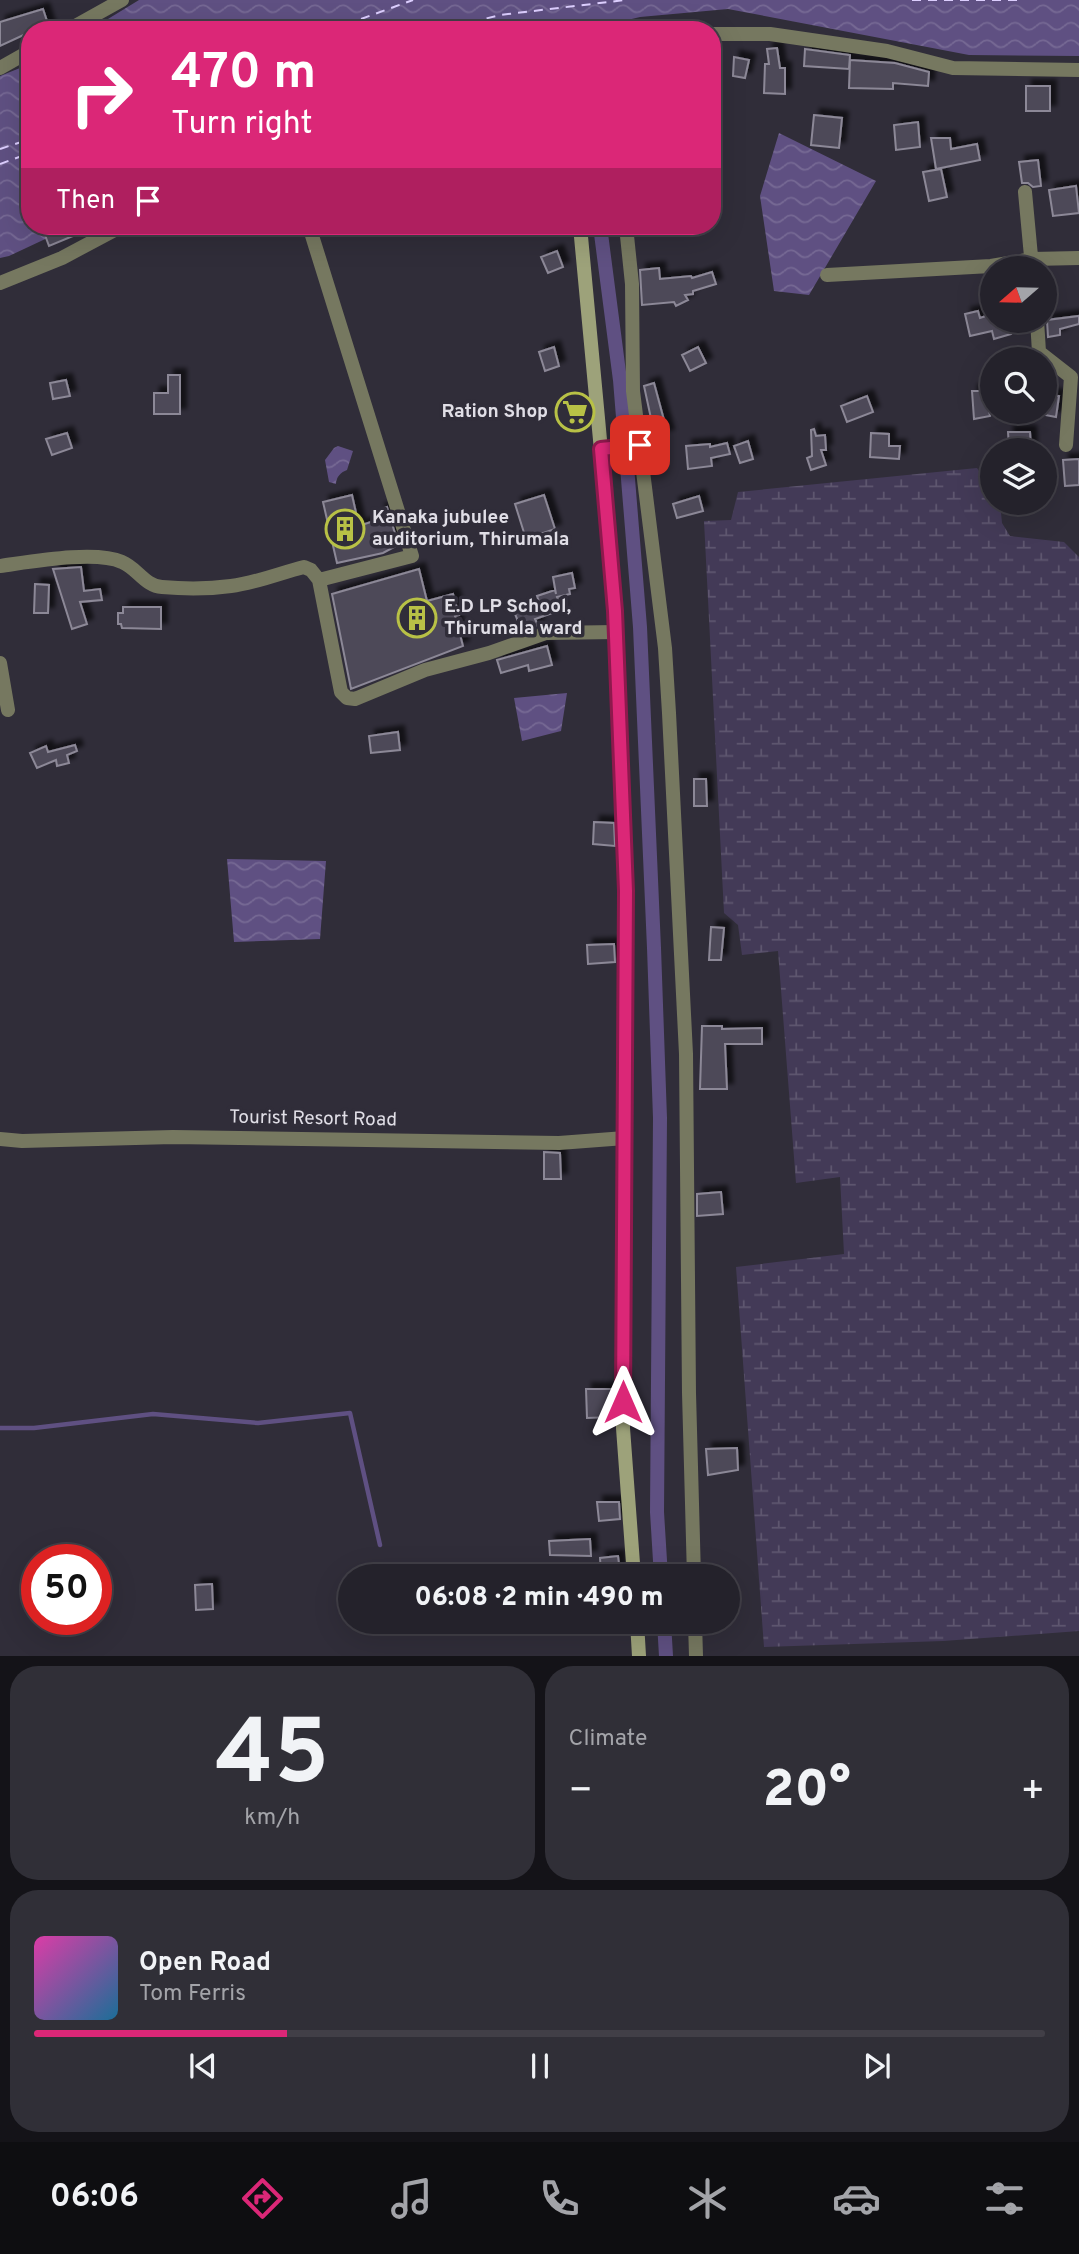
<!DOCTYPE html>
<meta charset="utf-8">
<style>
body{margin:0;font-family:Overpass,sans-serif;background:#302f37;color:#f1f3f6;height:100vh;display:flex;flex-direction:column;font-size:26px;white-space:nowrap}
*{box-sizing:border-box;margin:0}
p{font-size:23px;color:#a3a4a9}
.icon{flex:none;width:38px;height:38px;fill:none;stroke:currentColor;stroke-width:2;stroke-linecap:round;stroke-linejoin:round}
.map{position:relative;height:1656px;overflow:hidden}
.side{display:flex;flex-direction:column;gap:10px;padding:10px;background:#141318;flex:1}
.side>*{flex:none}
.top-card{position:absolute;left:21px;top:21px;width:700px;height:214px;border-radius:28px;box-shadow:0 7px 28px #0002,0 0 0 2px #413f47;background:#db2777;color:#fff;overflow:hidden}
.needle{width:46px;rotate:250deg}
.tools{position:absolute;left:980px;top:256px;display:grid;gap:14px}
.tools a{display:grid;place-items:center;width:77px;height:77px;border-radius:50%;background:#24222b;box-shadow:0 7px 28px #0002,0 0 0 2px #413f47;font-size:35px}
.speed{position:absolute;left:21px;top:1544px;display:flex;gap:14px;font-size:35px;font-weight:700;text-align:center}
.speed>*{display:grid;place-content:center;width:91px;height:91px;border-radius:50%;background:#24222b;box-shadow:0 7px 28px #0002,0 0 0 2px #413f47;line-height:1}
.speed .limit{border:10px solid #d22;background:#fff;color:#111}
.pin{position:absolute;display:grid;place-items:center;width:60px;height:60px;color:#fff;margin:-30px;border-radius:14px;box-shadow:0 4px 10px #0006}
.me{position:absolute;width:77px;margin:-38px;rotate:0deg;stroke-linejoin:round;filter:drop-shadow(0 0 5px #0008)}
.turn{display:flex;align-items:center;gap:24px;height:147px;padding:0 35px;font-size:32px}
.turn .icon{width:91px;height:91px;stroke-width:2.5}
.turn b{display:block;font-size:49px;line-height:60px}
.then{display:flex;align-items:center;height:66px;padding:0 35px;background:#0003;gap:14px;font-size:26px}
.big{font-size:52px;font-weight:800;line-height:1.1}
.side .tile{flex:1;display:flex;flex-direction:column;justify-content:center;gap:10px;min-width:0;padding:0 24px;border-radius:28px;background:#302f37}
.side .dial{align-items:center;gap:0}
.dial b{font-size:91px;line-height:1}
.song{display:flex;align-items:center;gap:21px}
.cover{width:84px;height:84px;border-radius:10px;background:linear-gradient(135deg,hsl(320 70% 55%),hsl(200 70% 35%))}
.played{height:7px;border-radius:4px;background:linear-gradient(90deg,#db2777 25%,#413f47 25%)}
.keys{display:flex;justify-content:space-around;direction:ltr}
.heat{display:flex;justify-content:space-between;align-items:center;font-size:38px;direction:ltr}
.side .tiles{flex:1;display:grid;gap:10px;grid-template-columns:1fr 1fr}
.tile:last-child{grid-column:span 2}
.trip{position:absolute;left:338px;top:1564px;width:402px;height:70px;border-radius:35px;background:#24222b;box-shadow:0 7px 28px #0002,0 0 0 2px #413f47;font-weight:800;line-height:70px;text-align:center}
.dock{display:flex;height:112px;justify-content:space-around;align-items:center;background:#0e0e11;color:#a3a4a9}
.dock .icon{width:49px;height:49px}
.dock .on{color:#db2777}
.dock b{font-size:32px;color:#f1f3f6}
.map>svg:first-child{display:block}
.wetland{fill:url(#wetland-marsh)}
.water{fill:url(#water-waves)}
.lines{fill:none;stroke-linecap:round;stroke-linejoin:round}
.stream{stroke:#5f5082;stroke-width:4.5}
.canal{stroke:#5f5082;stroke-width:14}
.ferry{stroke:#dccefe;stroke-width:2;stroke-dasharray:9 7;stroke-linecap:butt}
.building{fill:#4e4a58;stroke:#8c8897;stroke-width:2;filter:url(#shadow)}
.minor{stroke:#767860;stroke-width:14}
.tertiary{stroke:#767860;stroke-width:14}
.secondary{stroke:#9da27a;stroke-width:14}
.route-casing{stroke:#8e194d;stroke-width:18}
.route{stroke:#db2777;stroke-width:12}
.labels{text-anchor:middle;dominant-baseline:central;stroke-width:7;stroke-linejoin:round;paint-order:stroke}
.poi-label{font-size:19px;font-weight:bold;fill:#e0dee6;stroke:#302d39;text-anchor:start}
.street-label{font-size:19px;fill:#e0dee6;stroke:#302d39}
</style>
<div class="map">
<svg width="1079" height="1656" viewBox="0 0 1079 1656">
<defs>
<pattern id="wetland-marsh" width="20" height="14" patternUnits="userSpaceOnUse" patternTransform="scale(1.75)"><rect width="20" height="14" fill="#433a57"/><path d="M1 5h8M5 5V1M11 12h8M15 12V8" fill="none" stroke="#5e566f"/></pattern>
<pattern id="water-waves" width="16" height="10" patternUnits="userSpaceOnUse" patternTransform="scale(1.75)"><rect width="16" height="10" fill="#5f5082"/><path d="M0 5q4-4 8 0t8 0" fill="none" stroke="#766994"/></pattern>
<filter id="shadow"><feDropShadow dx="6" dy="-6" stdDeviation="2" flood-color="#0009"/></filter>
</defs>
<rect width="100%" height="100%" fill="#302d39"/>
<path class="wetland" d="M 977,468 L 992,490 L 992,502 L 1000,502 L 1002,523 L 1010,536 L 1064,542 L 1079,557 L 1079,1631 L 943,1641 L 764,1647 L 736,1267 L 844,1254 L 840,1177 L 796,1183 L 778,951 L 742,955 L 738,925 L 724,913 L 704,521 L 731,520 L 738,492 Z"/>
<path class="water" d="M 139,0 L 1079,0 L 1079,56 L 969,55 L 728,9 L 640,17 L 586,30 L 90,30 Z
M 30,64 L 30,226 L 73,226 L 9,256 L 0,258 L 0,76 Z
M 779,133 L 876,181 L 809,295 L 774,291 L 760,196 Z
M 338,446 L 353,451 L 347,470 C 341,472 336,477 336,484 L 329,482 L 325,460 L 334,448 Z
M 567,693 L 561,731 L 522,741 L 514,698 Z
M 227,859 L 326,861 L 320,939 L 234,942 Z"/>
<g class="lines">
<path class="stream" d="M 0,1428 L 34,1428 L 153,1414 L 258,1423 L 350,1413 L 380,1545"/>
<path class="canal" d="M 600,226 L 620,380 L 640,627 L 654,948 L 660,1118 L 657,1512 L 661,1577
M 664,1622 L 666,1656"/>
<path class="ferry" d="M 912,0 L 1019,0
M 331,30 L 413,0
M 440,30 L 500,15 L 625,0
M 0,149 L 30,139
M 0,164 L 30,153"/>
</g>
<path class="building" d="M 43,9 L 50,30 L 30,30 L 30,32 L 0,46 L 0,22 Z
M 777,48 L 780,68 L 785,68 L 785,94 L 764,93 L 765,64 L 769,64 L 767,49 Z
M 805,49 L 850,55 L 849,69 L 804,66 Z
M 734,57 L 749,60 L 745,78 L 733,76 Z
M 850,60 L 895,63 L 929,72 L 928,86 L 893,83 L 893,89 L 849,88 Z
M 1026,86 L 1050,86 L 1050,111 L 1026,111 Z
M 814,115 L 842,118 L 839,148 L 811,145 Z
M 918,122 L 920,147 L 896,150 L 894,125 Z
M 931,138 L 950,138 L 951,149 L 977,144 L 980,160 L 936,169 Z
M 1038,160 L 1041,186 L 1033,187 L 1028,183 L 1022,183 L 1019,162 Z
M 941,169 L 947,197 L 929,201 L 923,172 Z
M 1076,186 L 1079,213 L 1053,216 L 1049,190 Z
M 68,226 L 97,226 L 49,246 L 45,235 Z
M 557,251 L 563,267 L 548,273 L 541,257 Z
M 659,268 L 660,279 L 691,276 L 692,278 L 712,272 L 716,284 L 693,291 L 693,294 L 685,295 L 688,300 L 676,306 L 674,302 L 642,305 L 640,270 Z
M 978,311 L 980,318 L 992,314 L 992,320 L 1017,320 L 1017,325 L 1009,327 L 1011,334 L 994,339 L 992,331 L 970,336 L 965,314 Z
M 1079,316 L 1079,324 L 1060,329 L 1060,335 L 1048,337 L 1047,320 Z
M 554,347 L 559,366 L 545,371 L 539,352 Z
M 698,347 L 706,363 L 690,371 L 682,355 Z
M 168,375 L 180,375 L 180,414 L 154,414 L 154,393 L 168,393 Z
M 66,380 L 70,396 L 53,399 L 50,383 Z
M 654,383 L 668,435 L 655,437 L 644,386 Z
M 972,391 L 990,391 L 990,405 L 988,405 L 990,416 L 974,419 Z
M 1045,394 L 1059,396 L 1056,417 L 1045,415 Z
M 867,396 L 873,412 L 847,422 L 841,406 Z
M 814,429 L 816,436 L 825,435 L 826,450 L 821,450 L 826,465 L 811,470 L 807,458 L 812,456 L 811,430 Z
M 1008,432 L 1030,432 L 1031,448 L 1009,448 Z
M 67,433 L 72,448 L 52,455 L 46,439 Z
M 871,433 L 889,434 L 889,446 L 900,446 L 899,459 L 870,457 Z
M 748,441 L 753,459 L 740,463 L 734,446 Z
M 727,443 L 730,454 L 711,458 L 712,466 L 688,469 L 686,446 L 710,444 L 710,447 Z
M 1079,459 L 1079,485 L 1065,486 L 1063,460 Z
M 352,495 L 359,526 L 383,518 L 379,510 L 387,507 L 397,540 L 394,541 L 396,546 L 383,553 L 337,563 L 323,502 Z
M 544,495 L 555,529 L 526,539 L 515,504 Z
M 699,496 L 703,511 L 677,518 L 673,504 Z
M 81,567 L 84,591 L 100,589 L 102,600 L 80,602 L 87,624 L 72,629 L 53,569 Z
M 419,569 L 427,601 L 453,594 L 459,615 L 455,616 L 463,646 L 351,689 L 332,594 Z
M 572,573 L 575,588 L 569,589 L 570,594 L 557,597 L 561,610 L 535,619 L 538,625 L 522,631 L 515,614 L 540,605 L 537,596 L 555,590 L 556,594 L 553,577 Z
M 35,584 L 49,585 L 48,613 L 34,613 Z
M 123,607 L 161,607 L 161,629 L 122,628 L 121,624 L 118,624 L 118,613 L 123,613 Z
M 547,646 L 552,665 L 529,671 L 528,665 L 501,673 L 497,660 Z
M 398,732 L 400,750 L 371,753 L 369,736 Z
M 75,745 L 77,751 L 67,755 L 69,763 L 57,766 L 56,760 L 37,768 L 30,753 L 46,746 L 48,752 Z
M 694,779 L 706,779 L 707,806 L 694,806 Z
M 594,822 L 614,823 L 615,846 L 593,844 Z
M 711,927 L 724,928 L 721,960 L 709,960 Z
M 614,944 L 615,962 L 588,964 L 587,945 Z
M 702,1026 L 722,1026 L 722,1029 L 762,1028 L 762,1044 L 725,1044 L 727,1089 L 700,1089 Z
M 544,1152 L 560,1153 L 561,1179 L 544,1179 Z
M 721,1192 L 723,1214 L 697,1216 L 697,1194 Z
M 586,1389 L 614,1389 L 613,1417 L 587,1418 Z
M 737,1448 L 738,1470 L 708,1475 L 706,1449 Z
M 597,1502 L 619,1502 L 620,1519 L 599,1521 Z
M 590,1539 L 591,1556 L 550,1555 L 549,1541 Z
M 618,1556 L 620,1572 L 601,1574 L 600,1558 Z
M 212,1584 L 213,1609 L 196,1610 L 195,1585 Z"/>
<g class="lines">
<path class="minor" d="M 68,30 L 122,0
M 712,34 L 770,34 L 887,51 L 953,68 L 1079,70
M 0,68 L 30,51
M 1025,192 L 1032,267
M 309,226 L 412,556 L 319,580
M 626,226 L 632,284 L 633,391 L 665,648 L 669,713 L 686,1054 L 689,1393 L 694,1577
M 827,275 L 991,266 L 1032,259 L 1079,258
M 0,283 L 62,258 L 122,226
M 1037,320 L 1039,352 L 1071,377 L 1066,445
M 601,449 L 640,445
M 0,566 C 30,562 95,550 122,562 C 137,568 145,586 162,587 C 184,589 209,589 231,586 C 256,583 280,573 304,567 L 311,570 L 319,580 L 341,692 L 347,698 L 355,699 L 425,670 L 489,653 L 546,633 L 616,632
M 0,663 L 8,710
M 695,1622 L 696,1656"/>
<path class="tertiary" d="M 0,1139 L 22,1141 L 173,1137 L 559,1143 L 625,1138"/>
<path class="secondary" d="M 580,226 L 612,568 L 616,632 L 626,891 L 623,1428 L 634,1577
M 637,1622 L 639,1656"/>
</g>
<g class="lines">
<defs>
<path id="route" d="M 623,1402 L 626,891 L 615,611 L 601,449 L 640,445"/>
</defs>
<use href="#route" class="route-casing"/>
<use href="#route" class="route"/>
</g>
<defs>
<symbol id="supermarket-ring" viewBox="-11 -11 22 22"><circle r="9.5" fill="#302d39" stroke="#b8c146" stroke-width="1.5"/><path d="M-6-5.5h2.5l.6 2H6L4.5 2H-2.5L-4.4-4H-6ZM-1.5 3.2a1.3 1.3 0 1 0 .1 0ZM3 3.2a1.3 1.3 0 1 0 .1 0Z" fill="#b8c146"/></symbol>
<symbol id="building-ring" viewBox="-11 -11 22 22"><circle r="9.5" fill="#302d39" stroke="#b8c146" stroke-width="1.5"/><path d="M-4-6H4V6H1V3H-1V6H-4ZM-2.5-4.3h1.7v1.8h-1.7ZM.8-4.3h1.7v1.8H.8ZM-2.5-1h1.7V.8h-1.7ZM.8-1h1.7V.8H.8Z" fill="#b8c146"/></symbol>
</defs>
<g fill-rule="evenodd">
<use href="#supermarket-ring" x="553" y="390" width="44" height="44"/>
<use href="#building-ring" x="323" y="507" width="44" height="44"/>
<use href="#building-ring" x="395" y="596" width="44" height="44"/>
</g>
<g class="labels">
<g class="poi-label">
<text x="548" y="412" text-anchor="end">Ration Shop</text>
<text x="372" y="518">Kanaka jubulee<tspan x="372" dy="22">auditorium, Thirumala</tspan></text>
<text x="444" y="607">E.D LP School,<tspan x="444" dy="22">Thirumala ward</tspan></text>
</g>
<g class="street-label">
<text transform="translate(313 1119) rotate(1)">Tourist Resort Road</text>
</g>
</g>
</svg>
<div class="tools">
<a><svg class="needle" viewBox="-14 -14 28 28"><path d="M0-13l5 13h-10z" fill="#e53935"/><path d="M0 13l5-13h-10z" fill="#a3a4a9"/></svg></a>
<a><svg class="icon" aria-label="search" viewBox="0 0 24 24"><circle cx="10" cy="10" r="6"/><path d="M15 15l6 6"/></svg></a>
<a><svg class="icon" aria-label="layers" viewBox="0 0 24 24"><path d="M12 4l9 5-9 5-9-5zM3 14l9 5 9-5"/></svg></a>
</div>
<div class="speed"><div class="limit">50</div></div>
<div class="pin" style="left:640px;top:445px;background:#d93025"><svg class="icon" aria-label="arrive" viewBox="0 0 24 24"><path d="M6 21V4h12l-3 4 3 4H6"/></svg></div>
<svg class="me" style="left:623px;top:1402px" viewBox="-20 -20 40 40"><path d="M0-17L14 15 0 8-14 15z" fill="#db2777" stroke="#fff" stroke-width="4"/></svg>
<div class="trip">06:08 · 2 min · 490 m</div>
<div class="top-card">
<div class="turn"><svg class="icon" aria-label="right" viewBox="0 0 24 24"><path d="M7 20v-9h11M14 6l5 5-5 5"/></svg><div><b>470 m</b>Turn right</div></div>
<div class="then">Then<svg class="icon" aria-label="arrive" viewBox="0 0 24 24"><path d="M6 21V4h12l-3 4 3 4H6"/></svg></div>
</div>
</div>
<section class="side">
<div class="tiles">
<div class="tile dial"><b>45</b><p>km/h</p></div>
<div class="tile"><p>Climate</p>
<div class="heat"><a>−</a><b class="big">20°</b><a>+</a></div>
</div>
<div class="tile">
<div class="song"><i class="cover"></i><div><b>Open Road</b><p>Tom Ferris</p></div></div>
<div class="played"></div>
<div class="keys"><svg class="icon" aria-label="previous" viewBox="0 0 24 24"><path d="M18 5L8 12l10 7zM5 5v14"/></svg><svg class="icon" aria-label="pause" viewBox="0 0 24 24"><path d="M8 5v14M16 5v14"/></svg><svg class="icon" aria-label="next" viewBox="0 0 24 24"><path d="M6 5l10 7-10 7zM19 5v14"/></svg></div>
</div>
</div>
</section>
<nav class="dock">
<b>06:06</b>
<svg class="icon on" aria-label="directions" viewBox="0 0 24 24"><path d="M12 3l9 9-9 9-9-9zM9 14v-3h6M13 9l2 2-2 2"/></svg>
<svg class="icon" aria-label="music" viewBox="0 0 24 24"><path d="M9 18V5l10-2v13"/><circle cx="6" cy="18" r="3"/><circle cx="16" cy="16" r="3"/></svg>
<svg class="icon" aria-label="phone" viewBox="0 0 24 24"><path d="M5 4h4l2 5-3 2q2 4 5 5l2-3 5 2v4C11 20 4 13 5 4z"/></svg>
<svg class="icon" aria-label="climate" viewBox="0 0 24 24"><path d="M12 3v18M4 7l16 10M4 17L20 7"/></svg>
<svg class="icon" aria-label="car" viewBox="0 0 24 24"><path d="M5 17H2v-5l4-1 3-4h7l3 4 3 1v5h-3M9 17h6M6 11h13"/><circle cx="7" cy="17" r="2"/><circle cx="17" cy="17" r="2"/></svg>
<svg class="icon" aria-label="filters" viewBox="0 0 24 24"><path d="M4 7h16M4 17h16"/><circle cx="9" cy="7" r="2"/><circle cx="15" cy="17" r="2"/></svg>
</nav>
